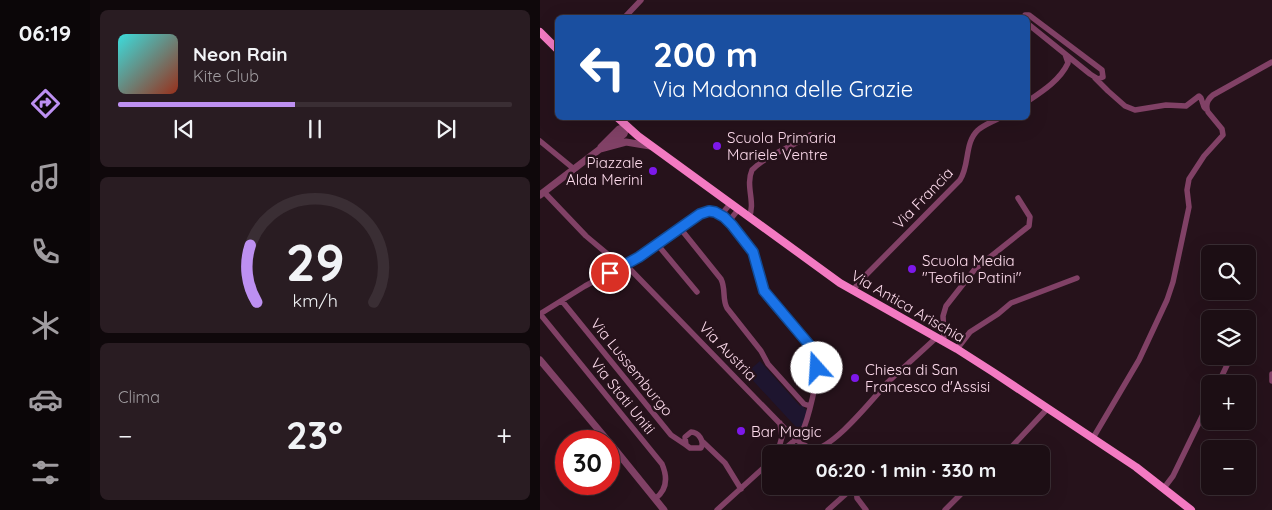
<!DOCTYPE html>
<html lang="it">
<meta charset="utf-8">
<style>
body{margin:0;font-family:Quicksand,sans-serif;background:#291c22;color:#f1f3f6;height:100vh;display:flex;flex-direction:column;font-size:19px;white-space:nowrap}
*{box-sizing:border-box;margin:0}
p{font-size:16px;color:#a09ca0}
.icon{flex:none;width:28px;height:28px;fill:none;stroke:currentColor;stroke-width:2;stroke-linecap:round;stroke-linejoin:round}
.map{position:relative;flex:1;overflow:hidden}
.sheet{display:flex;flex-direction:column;gap:10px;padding:10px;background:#0f080b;width:450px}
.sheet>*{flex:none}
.guide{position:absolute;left:15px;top:15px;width:475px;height:105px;border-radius:8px;box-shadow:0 5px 20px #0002,0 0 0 1px #3a2e34;background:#1a4fa0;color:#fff;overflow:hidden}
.fabs{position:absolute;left:661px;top:245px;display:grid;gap:10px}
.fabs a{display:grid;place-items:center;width:55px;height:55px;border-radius:8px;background:#1c0e14;box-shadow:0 5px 20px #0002,0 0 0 1px #3a2e34;font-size:25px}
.speed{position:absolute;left:15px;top:430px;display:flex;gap:10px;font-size:25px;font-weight:700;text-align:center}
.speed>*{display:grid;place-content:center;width:65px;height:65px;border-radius:50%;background:#1c0e14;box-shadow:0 5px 20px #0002,0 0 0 1px #3a2e34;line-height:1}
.speed .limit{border:8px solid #d22;background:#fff;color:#111}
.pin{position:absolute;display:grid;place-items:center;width:42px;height:42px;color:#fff;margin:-21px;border:2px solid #fff;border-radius:50%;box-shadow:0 1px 5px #0007}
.me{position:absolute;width:55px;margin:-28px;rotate:341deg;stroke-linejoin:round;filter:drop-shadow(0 0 4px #0008)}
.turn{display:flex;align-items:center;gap:18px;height:105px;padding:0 15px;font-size:22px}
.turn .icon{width:65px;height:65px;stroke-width:2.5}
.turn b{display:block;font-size:35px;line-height:42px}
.big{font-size:38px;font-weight:800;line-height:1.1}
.sheet .widget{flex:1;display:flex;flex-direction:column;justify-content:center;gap:8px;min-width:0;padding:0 18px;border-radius:8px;background:#291c22}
.sheet .dial{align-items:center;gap:0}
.dial svg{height:130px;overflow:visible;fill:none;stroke:#3a2e34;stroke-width:7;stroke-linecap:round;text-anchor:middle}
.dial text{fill:#f1f3f6;stroke:none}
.song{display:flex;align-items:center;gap:15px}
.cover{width:60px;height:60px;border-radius:8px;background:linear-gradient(135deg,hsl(180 70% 55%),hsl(10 70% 35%))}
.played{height:5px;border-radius:2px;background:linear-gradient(90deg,#bd90f1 45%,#3a2e34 45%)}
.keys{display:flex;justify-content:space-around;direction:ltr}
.heat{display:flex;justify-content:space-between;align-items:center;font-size:28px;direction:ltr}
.trip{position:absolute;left:222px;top:445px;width:288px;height:50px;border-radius:8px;background:#1c0e14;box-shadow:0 5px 20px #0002,0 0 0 1px #3a2e34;font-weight:800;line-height:50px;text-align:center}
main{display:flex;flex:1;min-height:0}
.dock{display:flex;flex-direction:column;width:90px;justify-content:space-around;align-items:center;background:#0b0608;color:#a09ca0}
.dock .icon{width:35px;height:35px}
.dock .on{color:#bd90f1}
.dock b{font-size:22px;color:#f1f3f6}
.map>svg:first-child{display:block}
.green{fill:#1e152f}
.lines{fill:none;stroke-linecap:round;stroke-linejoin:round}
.minor{stroke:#814166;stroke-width:5.5}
.tertiary{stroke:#814166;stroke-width:7}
.secondary{stroke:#f37ac2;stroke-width:8}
.route-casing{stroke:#114b97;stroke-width:12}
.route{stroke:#1a73e8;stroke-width:9}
.poi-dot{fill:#7d18ea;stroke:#26121b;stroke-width:2}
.labels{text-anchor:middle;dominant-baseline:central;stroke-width:5;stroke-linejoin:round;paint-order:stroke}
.poi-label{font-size:15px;fill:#fcdaeb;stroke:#26121b;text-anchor:start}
.street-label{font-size:15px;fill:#fcdaeb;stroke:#26121b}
</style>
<main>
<nav class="dock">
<b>06:19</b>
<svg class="icon on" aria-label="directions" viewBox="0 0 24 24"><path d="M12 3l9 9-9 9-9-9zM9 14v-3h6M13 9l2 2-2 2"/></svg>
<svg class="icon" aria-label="music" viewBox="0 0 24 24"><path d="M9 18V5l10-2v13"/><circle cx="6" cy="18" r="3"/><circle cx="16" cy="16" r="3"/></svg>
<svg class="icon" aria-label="phone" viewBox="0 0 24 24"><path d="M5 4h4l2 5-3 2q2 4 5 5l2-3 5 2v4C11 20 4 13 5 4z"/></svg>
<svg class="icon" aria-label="climate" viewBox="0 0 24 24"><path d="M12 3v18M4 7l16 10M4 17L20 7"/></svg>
<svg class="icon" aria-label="car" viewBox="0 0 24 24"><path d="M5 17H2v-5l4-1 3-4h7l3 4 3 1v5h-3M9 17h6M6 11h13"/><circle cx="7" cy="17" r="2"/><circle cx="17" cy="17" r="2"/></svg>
<svg class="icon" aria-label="filters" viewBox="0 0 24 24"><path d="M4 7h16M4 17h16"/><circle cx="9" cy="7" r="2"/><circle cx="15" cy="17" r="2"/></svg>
</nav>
<section class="sheet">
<div class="widget">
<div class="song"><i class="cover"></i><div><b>Neon Rain</b><p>Kite Club</p></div></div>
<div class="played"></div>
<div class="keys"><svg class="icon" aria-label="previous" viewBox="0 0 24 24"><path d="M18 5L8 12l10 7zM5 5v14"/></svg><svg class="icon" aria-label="pause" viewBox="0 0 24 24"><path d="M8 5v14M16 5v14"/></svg><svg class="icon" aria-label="next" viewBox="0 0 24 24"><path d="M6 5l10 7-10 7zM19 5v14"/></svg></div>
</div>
<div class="widget dial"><svg viewBox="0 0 100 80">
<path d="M14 69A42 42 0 1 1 86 69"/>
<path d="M14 69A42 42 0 0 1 10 34" stroke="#bd90f1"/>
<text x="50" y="56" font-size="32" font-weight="700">29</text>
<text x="50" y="72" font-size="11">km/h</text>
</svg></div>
<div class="widget"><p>Clima</p>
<div class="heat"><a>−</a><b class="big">23°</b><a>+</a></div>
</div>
</section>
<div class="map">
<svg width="732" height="510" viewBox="0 0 732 510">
<rect width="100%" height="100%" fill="#26121b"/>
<path class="green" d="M 220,361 L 260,406 L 262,405 L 267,411 L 264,427 L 256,427 L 206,373 Z"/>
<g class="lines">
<path class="minor" d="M 84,18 L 101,0
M 483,18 L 485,15 L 489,15 L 562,70 L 563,77 L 558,79 L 550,74 L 488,24
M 555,78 L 568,91 L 585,106 L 595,110 L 626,105 L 646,106 L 659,96 L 661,98 L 664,107 L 666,109
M 488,101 C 503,91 520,80 528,63 L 525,54
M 0,141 L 34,169
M 4,192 L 46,236 L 83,267
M 181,215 L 190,204
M 209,217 C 216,203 205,186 212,170 C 229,153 251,148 270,135
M 189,221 L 198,210
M 140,228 L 181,279 C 186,289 182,299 187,308 L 221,351 L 228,364 L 264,404 L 270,406
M 117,244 L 157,292
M 86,265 L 255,439 L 271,449 C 291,452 334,397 348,382 C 364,367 381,352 397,337
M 312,291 L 324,277 L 420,180 C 430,165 424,143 438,130 C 444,125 452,122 459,118
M 22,301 L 131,435 L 146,445
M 0,314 L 45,286 L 99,257 L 160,214 L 169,211 L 175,212 L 184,217 L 192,225 L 213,252 L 224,291 L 272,348 C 274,353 276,357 277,363 C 279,376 268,420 262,432 C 257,440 246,447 239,454
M 0,314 L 122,464 C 128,478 127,490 115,499
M 403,341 L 404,337 L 403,316 L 406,306 L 435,269 L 489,226 L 490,217 L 478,198
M 417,349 L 430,332 L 458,314 L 471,303 L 537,278
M 732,374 L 732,381
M 678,384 L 688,363
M 151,432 C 158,432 165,441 161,448 L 150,448 L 146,445 L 145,437 Z
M 553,438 L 599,360 L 627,300 L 633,282 L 649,207 L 647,190 L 649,179 L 664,156 L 683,135 L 682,129 L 668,112 C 665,105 668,99 673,95 L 732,62
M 163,442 L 185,463 L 201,489
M 285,446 L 294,454
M 237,454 L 242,437 L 240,423
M 465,454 L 508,408
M 316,486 L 317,498 L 326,510
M 624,488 L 633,476 L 670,400
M 177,510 L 231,461
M 288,510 L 307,493 L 315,492
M 405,510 L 429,486"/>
<path class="tertiary" d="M 73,143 L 84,134 L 87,126
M 61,147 L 79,129 L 87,126
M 0,195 L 60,149 L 86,142 L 110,146
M 0,360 L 68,441
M 69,442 L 124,510"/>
<path class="secondary" d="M 0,32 L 18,50
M 78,118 L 98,136 L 300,283 L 417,349 L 453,372 L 596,467 L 651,510"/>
</g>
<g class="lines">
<defs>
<path id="route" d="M 70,273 L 99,257 L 160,214 L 169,211 L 175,212 L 184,217 L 192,225 L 213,252 L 224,291 L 272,348 L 276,358 L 277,368"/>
</defs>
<use href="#route" class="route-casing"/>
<use href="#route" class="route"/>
</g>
<g class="poi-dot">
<circle cx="177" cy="146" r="5"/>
<circle cx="113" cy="171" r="5"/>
<circle cx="372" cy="269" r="5"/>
<circle cx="315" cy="378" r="5"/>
<circle cx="201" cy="431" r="5"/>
</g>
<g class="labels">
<g class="poi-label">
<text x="187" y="137">Scuola Primaria<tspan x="187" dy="17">Mariele Ventre</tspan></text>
<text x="103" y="162" text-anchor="end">Piazzale<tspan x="103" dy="17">Alda Merini</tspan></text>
<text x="382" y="260">Scuola Media<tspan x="382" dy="17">"Teofilo Patini"</tspan></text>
<text x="325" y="369">Chiesa di San<tspan x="325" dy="17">Francesco d'Assisi</tspan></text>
<text x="211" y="431">Bar Magic</text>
</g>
<g class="street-label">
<text transform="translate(383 198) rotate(-46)">Via Francia</text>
<text transform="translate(368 306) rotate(30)">Via Antica Arischia</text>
<text transform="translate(188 351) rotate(46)">Via Austria</text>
<text transform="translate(92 367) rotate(51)">Via Lussemburgo</text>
<text transform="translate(83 396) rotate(51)">Via Stati Uniti</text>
</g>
</g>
</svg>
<div class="fabs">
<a><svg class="icon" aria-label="search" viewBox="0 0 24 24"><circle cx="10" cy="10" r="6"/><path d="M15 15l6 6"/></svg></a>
<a><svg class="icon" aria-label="layers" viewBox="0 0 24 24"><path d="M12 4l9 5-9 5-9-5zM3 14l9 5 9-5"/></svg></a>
<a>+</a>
<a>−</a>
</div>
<div class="speed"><div class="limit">30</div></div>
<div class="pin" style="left:70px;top:273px;background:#d93025"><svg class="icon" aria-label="arrive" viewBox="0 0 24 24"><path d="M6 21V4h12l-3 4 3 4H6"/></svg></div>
<svg class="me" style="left:277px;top:368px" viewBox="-20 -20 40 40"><circle r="19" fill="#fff"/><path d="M0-13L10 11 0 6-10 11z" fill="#1a73e8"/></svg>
<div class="trip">06:20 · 1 min · 330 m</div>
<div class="guide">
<div class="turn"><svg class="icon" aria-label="left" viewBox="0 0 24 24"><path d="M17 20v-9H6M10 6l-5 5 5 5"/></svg><div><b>200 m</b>Via Madonna delle Grazie</div></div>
</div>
</div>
</main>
